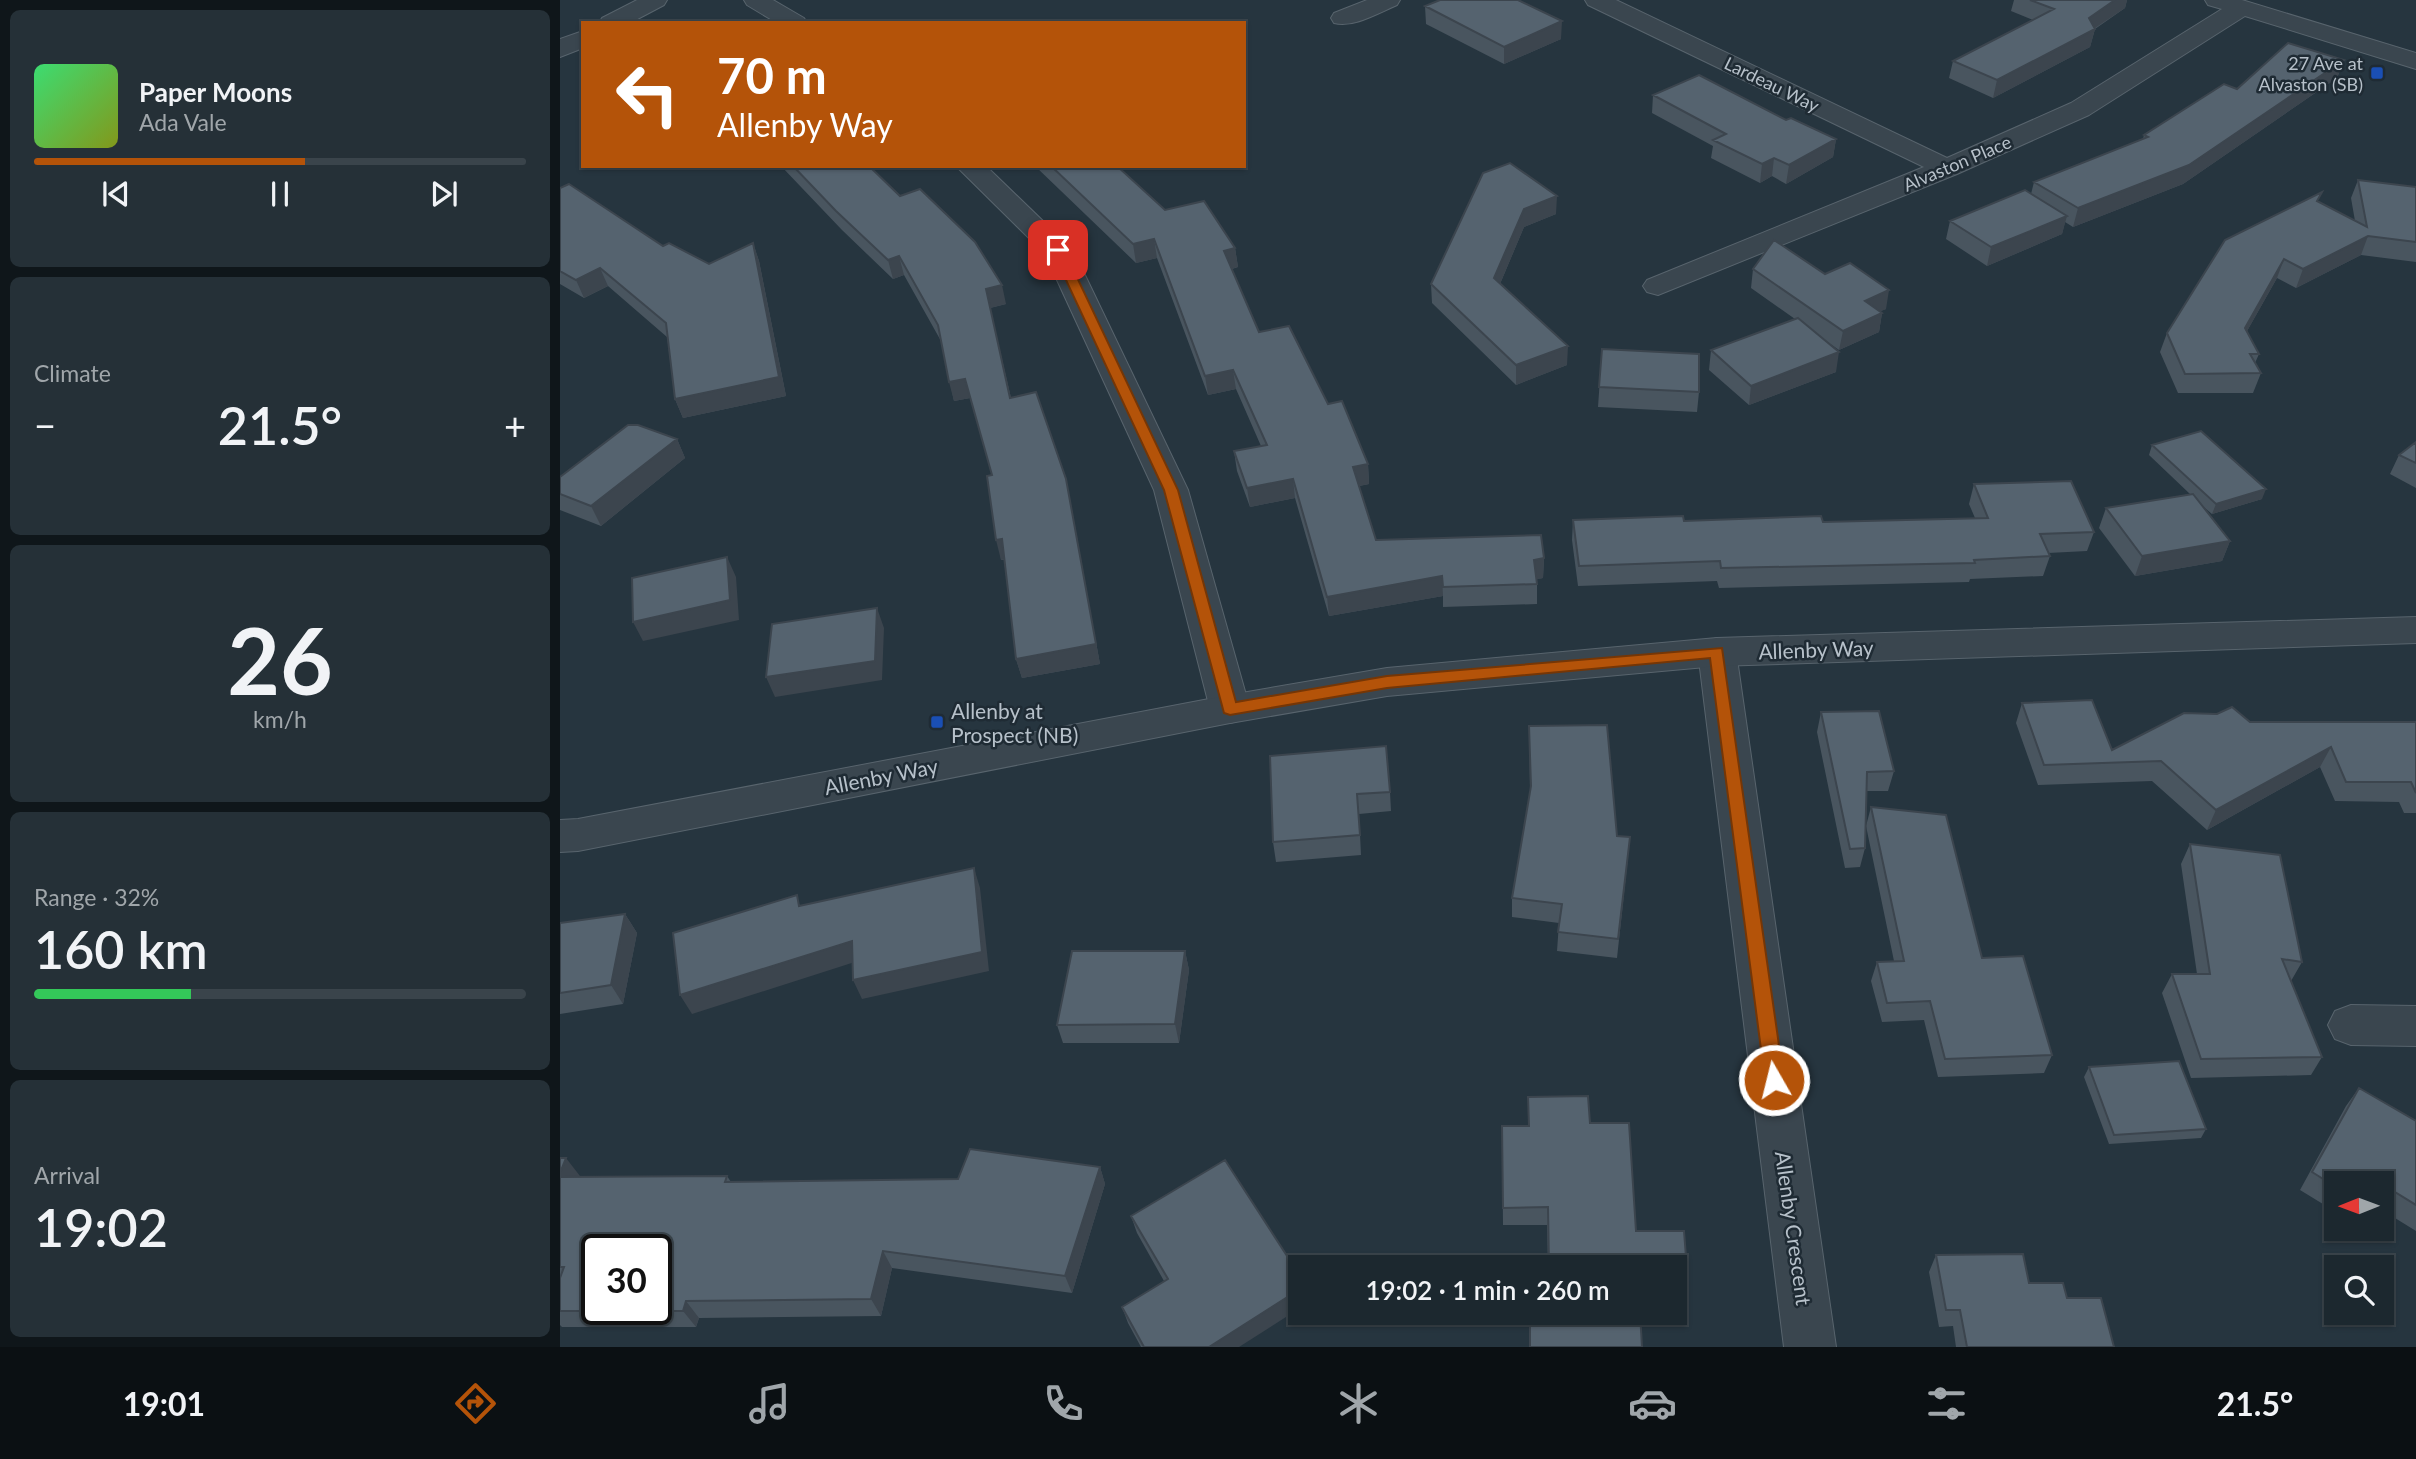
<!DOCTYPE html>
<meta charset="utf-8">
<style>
body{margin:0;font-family:Lato,sans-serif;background:#253037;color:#f1f3f6;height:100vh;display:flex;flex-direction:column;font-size:26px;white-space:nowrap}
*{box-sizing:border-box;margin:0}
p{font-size:23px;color:#a0a6aa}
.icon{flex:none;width:38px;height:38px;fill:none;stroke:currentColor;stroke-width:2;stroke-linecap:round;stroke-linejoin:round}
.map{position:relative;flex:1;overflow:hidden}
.details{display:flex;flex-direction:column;gap:10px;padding:10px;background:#0f161a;width:560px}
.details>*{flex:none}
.top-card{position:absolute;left:21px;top:21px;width:665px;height:147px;border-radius:0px;box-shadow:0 2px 5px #0004,0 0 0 2px #3a444b;background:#b45309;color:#fff;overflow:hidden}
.needle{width:46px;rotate:269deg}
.tools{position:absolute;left:1764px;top:1171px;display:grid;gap:14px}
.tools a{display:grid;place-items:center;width:70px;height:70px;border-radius:0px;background:#1c282f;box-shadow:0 2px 5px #0004,0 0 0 2px #3a444b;font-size:35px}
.speed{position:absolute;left:21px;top:1234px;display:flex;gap:14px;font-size:35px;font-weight:700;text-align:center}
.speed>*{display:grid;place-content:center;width:91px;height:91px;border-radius:50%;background:#1c282f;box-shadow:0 2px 5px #0004,0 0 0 2px #3a444b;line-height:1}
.speed .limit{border:4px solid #111;border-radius:10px;background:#fff;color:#111}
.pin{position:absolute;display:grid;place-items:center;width:60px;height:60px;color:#fff;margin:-30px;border-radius:14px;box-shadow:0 4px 10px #0006}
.me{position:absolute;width:77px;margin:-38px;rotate:352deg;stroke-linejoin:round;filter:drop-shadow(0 0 5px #0008)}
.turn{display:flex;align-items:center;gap:24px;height:147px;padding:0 21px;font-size:32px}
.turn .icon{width:91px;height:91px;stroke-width:2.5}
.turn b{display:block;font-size:49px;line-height:60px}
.big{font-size:52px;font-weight:600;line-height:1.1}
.details .card{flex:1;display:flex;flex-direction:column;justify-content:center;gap:10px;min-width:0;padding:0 24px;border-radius:10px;background:#253037}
.details .dial{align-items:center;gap:0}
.dial b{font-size:91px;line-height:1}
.song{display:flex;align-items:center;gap:21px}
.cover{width:84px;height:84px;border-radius:10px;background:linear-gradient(135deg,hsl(140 70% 55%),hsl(70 70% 35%))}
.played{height:7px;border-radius:4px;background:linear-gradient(90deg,#b45309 55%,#3a444b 55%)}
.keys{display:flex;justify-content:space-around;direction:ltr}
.heat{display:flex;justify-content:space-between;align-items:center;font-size:38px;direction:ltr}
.charge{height:10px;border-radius:5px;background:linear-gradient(90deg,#34c759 32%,#3a444b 0)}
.trip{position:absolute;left:728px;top:1255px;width:399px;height:70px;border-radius:0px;background:#1c282f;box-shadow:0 2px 5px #0004,0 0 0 2px #3a444b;font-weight:600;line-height:70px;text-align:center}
.dock{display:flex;height:112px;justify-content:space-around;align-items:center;background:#0b1013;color:#a0a6aa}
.dock .icon{width:49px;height:49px}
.dock .active{color:#b45309}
.dock b{font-size:32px;color:#f1f3f6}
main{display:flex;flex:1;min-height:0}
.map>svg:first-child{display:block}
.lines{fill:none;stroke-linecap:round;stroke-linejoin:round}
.minor-casing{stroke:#58646d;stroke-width:2}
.tertiary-casing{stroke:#58646d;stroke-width:2}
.minor{fill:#3a464f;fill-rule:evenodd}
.tertiary{fill:#3a464f;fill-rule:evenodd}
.wall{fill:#49555f}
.shaded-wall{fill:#3c454e}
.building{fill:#55636f;stroke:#3c454e;stroke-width:2;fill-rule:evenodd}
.route{fill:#b45309;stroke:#753606;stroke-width:2}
.transit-dot{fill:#1a4fb4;stroke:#1f2b34;stroke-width:2.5}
.labels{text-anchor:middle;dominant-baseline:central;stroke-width:5;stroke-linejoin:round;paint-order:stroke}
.far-poi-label{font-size:18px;fill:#b7c1ca;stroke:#1f2b34;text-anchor:end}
.far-street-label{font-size:18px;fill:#b7c1ca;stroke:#1f2b34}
.street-label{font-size:21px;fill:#b7c1ca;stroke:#1f2b34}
.poi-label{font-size:21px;fill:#b7c1ca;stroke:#1f2b34;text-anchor:start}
</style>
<main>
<section class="details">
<div class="card">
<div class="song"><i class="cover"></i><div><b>Paper Moons</b><p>Ada Vale</p></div></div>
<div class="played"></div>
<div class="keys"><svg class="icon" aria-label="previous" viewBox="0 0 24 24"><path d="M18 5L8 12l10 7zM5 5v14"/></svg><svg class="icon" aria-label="pause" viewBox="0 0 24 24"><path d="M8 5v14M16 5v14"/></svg><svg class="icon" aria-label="next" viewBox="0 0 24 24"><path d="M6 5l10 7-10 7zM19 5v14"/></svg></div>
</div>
<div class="card"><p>Climate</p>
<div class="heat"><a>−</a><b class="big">21.5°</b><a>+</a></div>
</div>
<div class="card dial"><b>26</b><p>km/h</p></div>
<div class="card"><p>Range · 32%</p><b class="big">160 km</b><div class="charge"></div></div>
<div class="card"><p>Arrival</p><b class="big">19:02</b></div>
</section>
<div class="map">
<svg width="1856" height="1347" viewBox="0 0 1856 1347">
<rect width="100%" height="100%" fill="#26353f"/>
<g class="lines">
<defs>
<path id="minor" d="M 77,0 L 107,0 L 104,5 L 70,23 L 39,23 L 42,18 Z
M 184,0 L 213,0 L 244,18 L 247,23 L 217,23 L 187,5 Z
M 807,0 L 840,0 L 837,5 C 818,13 794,28 774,23 L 771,18 L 774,13 Z
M 1025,0 L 1056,0 L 1387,158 L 1511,103 L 1662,9 L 1648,5 L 1645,0 L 1682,0 L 1856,53 L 1856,69 L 1685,16 L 1529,115 L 1397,174 L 1098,295 L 1087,292 L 1083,286 L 1087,280 L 1364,167 L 1028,5 Z
M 23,31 L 23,48 L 0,57 L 0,39 Z
M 396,166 L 426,166 L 513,250 L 628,490 L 690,709 L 684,719 L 670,723 L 656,719 L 650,709 L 594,490 L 485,254 Z
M 1157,638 L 1170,642 L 1176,652 L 1276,1347 L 1224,1347 L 1138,652 L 1144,642 Z
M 1791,1005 L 1856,1006 L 1856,1046 L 1791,1045 L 1775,1039 L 1768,1025 L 1775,1011 Z"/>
<path id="tertiary" d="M 1856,617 L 1856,643 L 1157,666 L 827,696 L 670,723 L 18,851 L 0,852 L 0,820 L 18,819 L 670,695 L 827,668 L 1157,638 Z"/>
</defs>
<use href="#minor" class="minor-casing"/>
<use href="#tertiary" class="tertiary-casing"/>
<use href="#minor" class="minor"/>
<use href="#tertiary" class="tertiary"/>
</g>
<path class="wall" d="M 1454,0 L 1567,0 L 1565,8 L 1535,29 L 1530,47 L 1433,98 L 1389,78 L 1393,61 L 1473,20 L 1451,11 Z
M 865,6 L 1001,39 L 944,64 L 866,24 Z
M 1784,60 L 1777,78 L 1623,184 L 1513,227 L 1505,222 L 1502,234 L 1427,266 L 1386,239 L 1390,221 L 1471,194 L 1474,182 L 1583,139 L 1584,135 L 1677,89 Z
M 1093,95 L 1226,120 L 1276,139 L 1273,157 L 1226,184 L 1212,176 L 1200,183 L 1151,158 L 1153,146 L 1092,113 Z
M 221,166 L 309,166 L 446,304 L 430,308 L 451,398 L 510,499 L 540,664 L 462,678 L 456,659 L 444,560 L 441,560 L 432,475 L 410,398 L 394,401 L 381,341 L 344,275 L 333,279 L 282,230 Z
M 475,166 L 557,166 L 605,210 L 675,248 L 678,267 L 672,269 L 699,332 L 768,404 L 808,464 L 809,484 L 799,486 L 816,540 L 984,558 L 983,578 L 977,579 L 977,604 L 883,607 L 883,596 L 769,616 L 735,498 L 690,507 L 677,471 L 674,451 L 701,446 L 676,389 L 648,395 L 597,258 L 576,263 Z
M 923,173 L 996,214 L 964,227 L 940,284 L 1007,365 L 956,385 L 872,303 L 871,284 Z
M 1798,180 L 1856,187 L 1856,262 L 1801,255 L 1736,288 L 1717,278 L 1687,331 L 1699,354 L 1695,363 L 1701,373 L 1693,393 L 1618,393 L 1600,352 L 1607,333 L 1759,202 L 1795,221 L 1791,198 Z
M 0,188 L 103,246 L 149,264 L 193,243 L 199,261 L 226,396 L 123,418 L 115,399 L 107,337 L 48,286 L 24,298 L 0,284 Z
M 1193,269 L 1265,274 L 1326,309 L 1320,311 L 1322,313 L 1319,332 L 1279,350 L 1263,339 L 1276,372 L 1189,405 L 1149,370 L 1151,350 L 1235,319 L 1191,288 Z
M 1042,349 L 1139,392 L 1137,412 L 1038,407 Z
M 117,439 L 125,458 L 41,526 L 0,510 L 0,477 Z
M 1856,442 L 1856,488 L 1830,474 L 1839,455 Z
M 1592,445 L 1702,499 L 1652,514 L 1640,504 L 1670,541 L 1662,561 L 1575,576 L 1539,528 L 1546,508 L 1630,494 L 1589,455 Z
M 1414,484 L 1534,532 L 1527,551 L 1488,553 L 1490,556 L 1483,576 L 1410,579 L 1409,582 L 1159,588 L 1157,581 L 1018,586 L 1012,540 L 1013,520 L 1263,522 L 1415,518 L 1409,504 Z
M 1462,703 L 1552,750 L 1690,722 L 1856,722 L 1856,813 L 1844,813 L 1839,802 L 1775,801 L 1760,767 L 1647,830 L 1592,781 L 1478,785 L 1456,723 Z
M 1261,712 L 1334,771 L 1328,791 L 1307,791 L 1305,848 L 1300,867 L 1285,868 L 1257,732 Z
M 969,726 L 1057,836 L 1068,857 L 1057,958 L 997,951 L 999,923 L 952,917 L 952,898 L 970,792 Z
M 710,756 L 830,792 L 831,811 L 799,814 L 801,855 L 716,862 L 713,842 Z
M 1311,807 L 1492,1055 L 1484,1073 L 1378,1077 L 1364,1020 L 1322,1022 L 1311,981 L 1317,962 L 1334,961 L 1306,826 Z
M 1630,844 L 1742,962 L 1731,981 L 1762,1057 L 1751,1075 L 1631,1078 L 1602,993 L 1612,974 L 1637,974 L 1621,864 Z
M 65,914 L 77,933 L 63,1004 L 0,1014 L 0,923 Z
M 625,951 L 629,970 L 619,1043 L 503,1043 L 497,1025 Z
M 1529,1067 L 1646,1129 L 1641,1138 L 1549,1144 L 1524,1077 Z
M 1799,1088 L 1856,1121 L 1856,1231 L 1822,1210 L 1822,1183 L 1776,1183 L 1776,1212 L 1740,1190 L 1786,1106 Z
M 968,1097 L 1030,1123 L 1076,1231 L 1127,1270 L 1124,1287 L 1115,1287 L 1115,1267 L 988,1267 L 987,1225 L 943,1225 L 942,1126 L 968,1126 Z
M 0,1158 L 19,1177 L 167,1176 L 171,1182 L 398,1179 L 540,1167 L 545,1184 L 512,1293 L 332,1268 L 321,1316 L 139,1318 L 136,1327 L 2,1327 L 0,1325 Z
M 571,1216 L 679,1347 L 581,1347 L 568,1323 L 562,1307 L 604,1281 L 577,1233 Z
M 1376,1255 L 1469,1283 L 1507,1298 L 1554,1347 L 1396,1347 L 1393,1326 L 1379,1327 L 1369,1272 Z"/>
<path class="shaded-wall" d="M 1555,0 L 1567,0 L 1565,8 L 1532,30 L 1535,29 L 1530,47 L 1433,98 L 1437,80 Z
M 1002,21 L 1001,39 L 944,64 L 944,47 Z
M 1784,60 L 1777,78 L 1623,184 L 1513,227 L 1518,208 Z
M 1276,139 L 1273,157 L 1226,184 L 1229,165 Z
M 1214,158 L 1212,176 L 1200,183 L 1202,164 Z
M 997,196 L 996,214 L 964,227 L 934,298 L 934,278 L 964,209 Z
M 1507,216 L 1502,234 L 1427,266 L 1431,247 Z
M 1808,236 L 1801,255 L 1736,288 L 1743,269 Z
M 594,239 L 597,258 L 576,263 L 573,244 Z
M 193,243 L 199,261 L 226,396 L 123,418 L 115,399 Z
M 675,248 L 678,267 L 667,270 L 664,251 Z
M 339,256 L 344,275 L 333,279 L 328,260 Z
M 1724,259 L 1717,278 L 1678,347 L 1685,328 Z
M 40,268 L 48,286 L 24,298 L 16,280 Z
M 442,285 L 446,304 L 430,308 L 426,289 Z
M 1329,290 L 1326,309 L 1301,320 L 1305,301 Z
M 1322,313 L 1319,332 L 1279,350 L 1283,331 Z
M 1008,346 L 1007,365 L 956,385 L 956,365 Z
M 1279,352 L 1276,372 L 1189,405 L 1191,386 Z
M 673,370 L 676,389 L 648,395 L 645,376 Z
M 405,379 L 410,398 L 394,401 L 389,382 Z
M 117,439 L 125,458 L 41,526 L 31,506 Z
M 808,464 L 809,484 L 794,487 L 793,467 Z
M 506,479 L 540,664 L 462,678 L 456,659 Z
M 733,479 L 735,498 L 690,507 L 687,488 Z
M 1706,489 L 1702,499 L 1652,514 L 1656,504 Z
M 442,539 L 447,559 L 441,560 L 436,540 Z
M 1670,541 L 1662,561 L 1575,576 L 1582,556 Z
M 167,557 L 176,577 L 179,620 L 83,641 L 73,622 Z
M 984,558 L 983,578 L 974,580 L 974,560 Z
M 882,576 L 883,596 L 769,616 L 767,597 Z
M 317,608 L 324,628 L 322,680 L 215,697 L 206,677 Z
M 1771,747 L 1760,767 L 1647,830 L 1656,810 Z
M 414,868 L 420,888 L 429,971 L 302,999 L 293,980 Z
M 65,914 L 77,933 L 63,1004 L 51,985 Z
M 292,941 L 301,960 L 132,1014 L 120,995 Z
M 625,951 L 629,970 L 619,1043 L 615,1024 Z
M 6,1158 L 20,1176 L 12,1194 L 0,1179 L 0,1173 Z
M 540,1167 L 545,1184 L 512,1293 L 505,1276 Z
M 323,1251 L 332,1268 L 321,1316 L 311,1299 Z
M 740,1289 L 740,1308 L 679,1347 L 649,1347 Z
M 126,1301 L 139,1318 L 136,1327 L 123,1311 Z"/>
<path class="building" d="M 880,0 L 958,0 L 1002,21 L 944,47 L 865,6 Z
M 1470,0 L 1555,0 L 1529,18 L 1535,29 L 1437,80 L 1393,61 L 1494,9 Z
M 1728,43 L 1784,60 L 1629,165 L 1518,208 L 1474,182 L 1588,137 L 1584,135 L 1664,84 L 1677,89 Z
M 1139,75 L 1226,120 L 1231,118 L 1276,139 L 1229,165 L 1214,158 L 1202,164 L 1153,140 L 1166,134 L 1093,95 Z
M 950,163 L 997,196 L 964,209 L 934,278 L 1008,346 L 956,365 L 871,284 L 923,173 Z
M 233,166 L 309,166 L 340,196 L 360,189 L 415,242 L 442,285 L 426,289 L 450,398 L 476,392 L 506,479 L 536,644 L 456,659 L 442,539 L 436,540 L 427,476 L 432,475 L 405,379 L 389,382 L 378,325 L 339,256 L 328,260 L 276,211 Z
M 491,166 L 557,166 L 605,210 L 644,201 L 675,248 L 664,251 L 699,332 L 729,326 L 768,404 L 782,401 L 808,464 L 793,467 L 816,540 L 981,535 L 984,558 L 974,560 L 977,584 L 883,587 L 882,576 L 767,597 L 733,479 L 687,488 L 674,451 L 707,445 L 673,370 L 645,376 L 594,239 L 573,244 Z
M 1798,180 L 1856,187 L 1856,242 L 1808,236 L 1743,269 L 1724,259 L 1685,328 L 1699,354 L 1690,354 L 1701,373 L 1625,374 L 1607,333 L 1665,240 L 1762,192 L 1757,201 L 1807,227 Z
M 9,184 L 103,246 L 109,243 L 149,264 L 193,243 L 219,377 L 115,399 L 106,323 L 40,268 L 16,280 L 0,271 L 0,188 Z
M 1465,190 L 1507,216 L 1431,247 L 1390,221 Z
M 1214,240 L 1265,274 L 1290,263 L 1329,290 L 1305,301 L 1322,313 L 1283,331 L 1193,269 Z
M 1238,318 L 1279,352 L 1191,386 L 1151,350 Z
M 1042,349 L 1139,354 L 1139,392 L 1039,387 Z
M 68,425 L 78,425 L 117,439 L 31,506 L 0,494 L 0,477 Z
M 1641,431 L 1706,489 L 1656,504 L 1592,445 Z
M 1856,442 L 1856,463 L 1839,455 Z
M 1511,481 L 1534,532 L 1480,534 L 1490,556 L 1414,560 L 1415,563 L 1161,568 L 1160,561 L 1019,566 L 1013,520 L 1123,516 L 1124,521 L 1261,516 L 1263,522 L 1428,518 L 1414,484 Z
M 1633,494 L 1670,541 L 1582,556 L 1546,508 Z
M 167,557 L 170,600 L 73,622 L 72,578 Z
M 317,608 L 315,661 L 206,677 L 212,624 Z
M 1532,700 L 1552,750 L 1624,713 L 1657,714 L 1672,707 L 1690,722 L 1856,722 L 1856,793 L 1851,782 L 1786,782 L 1771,747 L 1656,810 L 1601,761 L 1484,765 L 1462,703 Z
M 1319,711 L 1334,771 L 1307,772 L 1305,848 L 1290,849 L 1261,712 Z
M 1047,725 L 1057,836 L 1070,837 L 1058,939 L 998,932 L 1002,904 L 952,898 L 971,786 L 969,726 Z
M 826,746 L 830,792 L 797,794 L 800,835 L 713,842 L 710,756 Z
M 1311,807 L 1386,815 L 1422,958 L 1463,956 L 1492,1055 L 1385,1059 L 1370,1001 L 1327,1003 L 1317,962 L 1344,961 Z
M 1630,844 L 1720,855 L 1742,962 L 1722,959 L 1762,1057 L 1641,1059 L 1612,974 L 1650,974 Z
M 414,868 L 422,952 L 293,980 L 292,941 L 120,995 L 113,933 L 237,895 L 239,906 Z
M 65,914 L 51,985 L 0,993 L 0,923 Z
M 512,951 L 625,951 L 615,1024 L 497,1025 Z
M 1619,1061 L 1646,1129 L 1554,1135 L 1529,1067 Z
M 1799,1088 L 1856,1121 L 1856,1205 L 1822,1184 L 1822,1183 L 1820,1183 L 1812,1179 L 1810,1183 L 1776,1183 L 1776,1187 L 1752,1172 Z
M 1028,1096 L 1030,1123 L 1069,1123 L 1076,1231 L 1124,1231 L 1127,1270 L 1115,1270 L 1115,1267 L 989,1267 L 988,1207 L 943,1208 L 942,1126 L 969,1126 L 968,1097 Z
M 410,1149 L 540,1167 L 505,1276 L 323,1251 L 311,1299 L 126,1301 L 123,1311 L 0,1311 L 0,1278 L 4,1267 L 0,1267 L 0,1177 L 167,1176 L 165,1182 L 398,1179 ZM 37,1250 L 96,1250 L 96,1309 L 37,1309 Z
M 0,1158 L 6,1158 L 0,1173 Z
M 665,1160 L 740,1276 L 740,1289 L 649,1347 L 584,1347 L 562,1307 L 608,1279 L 571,1216 Z
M 1463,1254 L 1469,1283 L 1503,1283 L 1507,1298 L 1541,1298 L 1554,1347 L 1407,1347 L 1400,1310 L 1386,1310 L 1376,1255 Z
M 1080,1312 L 1082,1347 L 970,1347 L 970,1313 Z"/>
<path class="route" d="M 498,246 L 504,250 L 618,490 L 676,702 L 827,676 L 1162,648 L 1224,1080 L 1221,1086 L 1214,1088 L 1207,1086 L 1205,1080 L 1150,658 L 827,688 L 670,715 L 664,713 L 604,490 L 492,250 Z"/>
<g class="transit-dot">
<rect x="1810" y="66" width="14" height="14" rx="3.5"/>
<rect x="370" y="715" width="14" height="14" rx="3.5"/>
</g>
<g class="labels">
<g class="far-poi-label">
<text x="1803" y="63">27 Ave at<tspan x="1803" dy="21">Alvaston (SB)</tspan></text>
</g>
<g class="far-street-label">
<text transform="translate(1212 84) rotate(26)">Lardeau Way</text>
<text transform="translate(1397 163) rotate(-23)">Alvaston Place</text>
</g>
<g class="street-label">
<text transform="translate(1256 649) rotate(-2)">Allenby Way</text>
<text transform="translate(321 776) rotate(-11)">Allenby Way</text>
<text transform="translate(1234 1228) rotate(82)">Allenby Crescent</text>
</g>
<g class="poi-label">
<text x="391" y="710">Allenby at<tspan x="391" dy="24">Prospect (NB)</tspan></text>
</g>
</g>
</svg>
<div class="tools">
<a><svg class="needle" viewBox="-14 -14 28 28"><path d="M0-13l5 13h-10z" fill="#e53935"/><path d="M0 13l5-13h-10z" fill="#a0a6aa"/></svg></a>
<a><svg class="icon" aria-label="search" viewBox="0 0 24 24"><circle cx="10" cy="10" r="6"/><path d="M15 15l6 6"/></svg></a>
</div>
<div class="speed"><div class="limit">30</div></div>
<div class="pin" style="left:498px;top:250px;background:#d93025"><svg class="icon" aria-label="arrive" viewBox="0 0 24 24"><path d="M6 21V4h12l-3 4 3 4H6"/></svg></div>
<svg class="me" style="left:1214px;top:1080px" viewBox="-20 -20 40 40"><circle r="17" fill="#b45309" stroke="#fff" stroke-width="3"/><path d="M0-11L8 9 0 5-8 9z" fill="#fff"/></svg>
<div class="trip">19:02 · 1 min · 260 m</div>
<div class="top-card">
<div class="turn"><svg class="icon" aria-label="left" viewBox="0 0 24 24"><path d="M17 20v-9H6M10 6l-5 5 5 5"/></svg><div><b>70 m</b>Allenby Way</div></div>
</div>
</div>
</main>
<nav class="dock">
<b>19:01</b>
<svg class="icon active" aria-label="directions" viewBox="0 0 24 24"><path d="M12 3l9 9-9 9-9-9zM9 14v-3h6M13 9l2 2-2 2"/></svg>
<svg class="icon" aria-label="music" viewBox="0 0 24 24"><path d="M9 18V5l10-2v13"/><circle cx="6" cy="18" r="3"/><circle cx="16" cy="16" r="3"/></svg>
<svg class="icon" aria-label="phone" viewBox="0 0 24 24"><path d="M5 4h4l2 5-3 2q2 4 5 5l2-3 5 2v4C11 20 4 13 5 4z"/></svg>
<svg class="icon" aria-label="climate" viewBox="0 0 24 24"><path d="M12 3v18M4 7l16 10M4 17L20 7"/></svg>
<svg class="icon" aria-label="car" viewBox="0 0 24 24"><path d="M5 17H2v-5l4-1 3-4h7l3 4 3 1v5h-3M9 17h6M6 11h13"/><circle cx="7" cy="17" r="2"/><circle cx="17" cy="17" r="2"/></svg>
<svg class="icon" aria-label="filters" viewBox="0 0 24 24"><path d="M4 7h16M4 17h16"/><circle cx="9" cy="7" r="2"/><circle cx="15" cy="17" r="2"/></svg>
<b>21.5°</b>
</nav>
